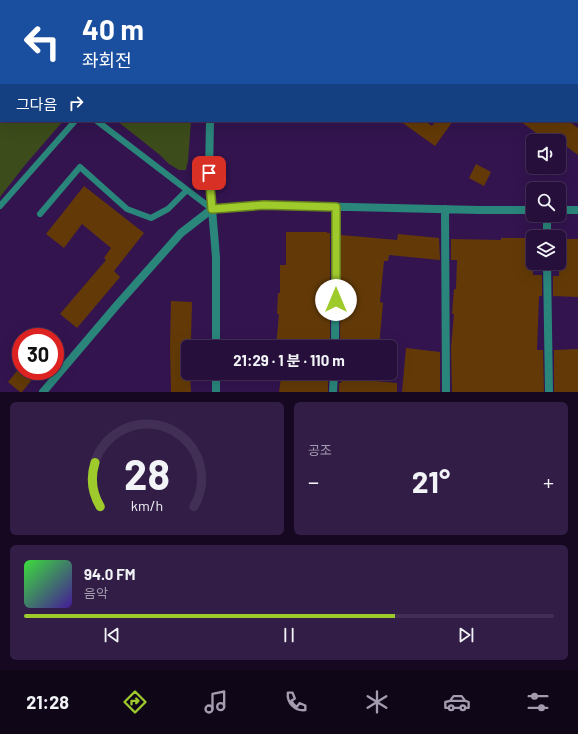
<!DOCTYPE html>
<html lang="ko">
<meta charset="utf-8">
<style>
body{margin:0;font-family:Barlow,"Noto Sans KR",sans-serif;background:#321d46;color:#f1f3f6;height:100vh;display:flex;flex-direction:column;font-size:15px;white-space:nowrap}
*{box-sizing:border-box;margin:0}
p{font-size:13px;color:#a49caf}
.icon{flex:none;width:22px;height:22px;fill:none;stroke:currentColor;stroke-width:2;stroke-linecap:round;stroke-linejoin:round}
.map{position:relative;height:392px;overflow:hidden}
.drawer{display:flex;flex-direction:column;gap:10px;padding:10px;background:#150820;flex:1}
.drawer>*{flex:none}
.guide{position:absolute;left:0px;top:0px;width:578px;height:122px;box-shadow:0 4px 16px #0002,0 0 0 1px #422f55;background:#1a4fa0;color:#fff;overflow:hidden}
.tools{position:absolute;left:526px;top:134px;display:grid;gap:8px}
.tools a{display:grid;place-items:center;width:40px;height:40px;border-radius:6px;background:#260f3b;box-shadow:0 4px 16px #0002,0 0 0 1px #422f55;font-size:20px}
.speed{position:absolute;left:12px;top:328px;display:flex;gap:8px;font-size:20px;font-weight:700;text-align:center}
.speed>*{display:grid;place-content:center;width:52px;height:52px;border-radius:50%;background:#260f3b;box-shadow:0 4px 16px #0002,0 0 0 1px #422f55;line-height:1}
.speed .limit{border:6px solid #d22;background:#fff;color:#111}
.pin{position:absolute;display:grid;place-items:center;width:34px;height:34px;color:#fff;margin:-17px;border-radius:8px;box-shadow:0 2px 6px #0006}
.me{position:absolute;width:44px;margin:-22px;rotate:0deg;stroke-linejoin:round;filter:drop-shadow(0 0 3px #0008)}
.turn{display:flex;align-items:center;gap:14px;height:84px;padding:0 16px;font-size:18px}
.turn .icon{width:52px;height:52px;stroke-width:2.5}
.turn b{display:block;font-size:28px;line-height:34px}
.then{display:flex;align-items:center;height:38px;padding:0 16px;background:#0003;gap:8px;font-size:15px}
.big{font-size:30px;font-weight:700;line-height:1.1}
.drawer .widget{flex:1;display:flex;flex-direction:column;justify-content:center;gap:6px;min-width:0;padding:0 14px;border-radius:6px;background:#321d46}
.drawer .dial{align-items:center;gap:0}
.dial svg{height:104px;overflow:visible;fill:none;stroke:#422f55;stroke-width:7;stroke-linecap:round;text-anchor:middle}
.dial text{fill:#f1f3f6;stroke:none}
.song{display:flex;align-items:center;gap:12px}
.cover{width:48px;height:48px;border-radius:6px;background:linear-gradient(135deg,hsl(120 70% 55%),hsl(260 70% 35%))}
.played{height:4px;border-radius:2px;background:linear-gradient(90deg,#9fca2c 70%,#422f55 70%)}
.keys{display:flex;justify-content:space-around;direction:ltr}
.heat{display:flex;justify-content:space-between;align-items:center;font-size:22px;direction:ltr}
.drawer .tiles{flex:1;display:grid;gap:10px;grid-template-columns:1fr 1fr}
.widget:last-child{grid-column:span 2}
.trip{position:absolute;left:181px;top:340px;width:216px;height:40px;border-radius:6px;background:#260f3b;box-shadow:0 4px 16px #0002,0 0 0 1px #422f55;font-weight:700;line-height:40px;text-align:center}
.dock{display:flex;height:64px;justify-content:space-around;align-items:center;background:#0f0618;color:#a49caf}
.dock .icon{width:28px;height:28px}
.dock .current{color:#9fca2c}
.dock b{font-size:18px;color:#f1f3f6}
.map>svg:first-child{display:block}
.green{fill:#3c4c1a}
.building{fill:#633a07}
.lines{fill:none;stroke-linecap:round;stroke-linejoin:round}
.service{stroke:#2a867b;stroke-width:6}
.minor{stroke:#2a867b;stroke-width:8}
.tertiary{stroke:#2a867b;stroke-width:8}
.route-casing{stroke:#67831d;stroke-width:10}
.route{stroke:#9fca2c;stroke-width:7}
</style>
<div class="map">
<svg width="578" height="392" viewBox="0 0 578 392">
<rect width="100%" height="100%" fill="#33144f"/>
<path class="green" d="M 0,58 L 1,121 L 63,121 L 25,165 L 0,197 Z
M 117,121 L 191,121 L 188,161 L 186,170 L 179,170 L 169,164 L 160,155 Z"/>
<path class="building" d="M 400,121 L 425,121 L 432,126 L 436,121 L 453,121 L 435,146 Z
M 520,121 L 568,121 L 578,128 L 578,155 L 559,141 L 547,141 Z
M 476,164 L 491,172 L 484,186 L 469,178 Z
M 84,186 L 144,233 L 114,271 L 120,277 L 77,328 L 60,314 L 106,260 L 104,258 L 111,248 L 82,224 L 64,248 L 46,234 Z
M 286,232 L 327,232 L 327,233 L 330,233 L 330,347 L 276,347 L 279,314 L 277,314 L 278,293 L 280,293 L 280,265 L 286,265 Z
M 398,234 L 439,238 L 440,260 L 389,255 L 388,261 L 384,261 L 380,302 L 383,303 L 379,347 L 340,347 L 341,235 L 397,240 Z
M 501,238 L 533,238 L 533,275 L 542,275 L 542,296 L 539,296 L 537,350 L 543,350 L 544,392 L 452,392 L 451,348 L 454,314 L 452,314 L 454,289 L 456,289 L 457,260 L 451,260 L 451,239 L 501,240 Z
M 559,239 L 578,239 L 578,297 L 553,296 L 553,276 L 559,276 Z
M 171,301 L 192,302 L 191,339 L 188,339 L 188,373 L 190,373 L 191,392 L 171,392 L 170,348 Z
M 406,348 L 440,352 L 440,392 L 402,392 Z
M 578,349 L 578,392 L 554,392 L 554,350 Z
M 17,371 L 39,371 L 22,392 L 20,392 L 8,382 Z
M 281,377 L 328,381 L 328,392 L 279,392 Z
M 342,378 L 397,383 L 397,392 L 339,392 L 339,383 L 341,383 Z"/>
<g class="lines">
<path class="service" d="M 91,1 L 92,0
M 425,1 L 426,0
M 0,46 L 1,47
M 577,112 L 578,113
M 97,121 L 212,209
M 0,206 L 75,121
M 40,214 L 80,167 L 127,209 L 151,218 L 168,209 L 187,190"/>
<path class="minor" d="M 248,0 L 250,1
M 388,1 L 389,0
M 445,209 L 446,392
M 559,210 L 578,210
M 547,215 L 547,237
M 547,263 L 549,392
M 335,347 L 336,207
M 43,392 L 117,305 L 181,233 L 212,209 L 264,205 L 479,210 L 533,210
M 333,392 L 334,373"/>
<path class="tertiary" d="M 211,1 L 211,0
M 210,121 L 209,173 L 216,257 L 216,347
M 216,392 L 216,373"/>
</g>
<g class="lines">
<defs>
<path id="route" d="M 209,173 L 212,209 L 264,205 L 336,207 L 336,300"/>
</defs>
<use href="#route" class="route-casing"/>
<use href="#route" class="route"/>
</g>
</svg>
<div class="tools">
<a><svg class="icon" aria-label="sound" viewBox="0 0 24 24"><path d="M4 9h4l5-4v14l-5-4H4zM17 9q2 3 0 6"/></svg></a>
<a><svg class="icon" aria-label="search" viewBox="0 0 24 24"><circle cx="10" cy="10" r="6"/><path d="M15 15l6 6"/></svg></a>
<a><svg class="icon" aria-label="layers" viewBox="0 0 24 24"><path d="M12 4l9 5-9 5-9-5zM3 14l9 5 9-5"/></svg></a>
</div>
<div class="speed"><div class="limit">30</div></div>
<div class="pin" style="left:209px;top:173px;background:#d93025"><svg class="icon" aria-label="arrive" viewBox="0 0 24 24"><path d="M6 21V4h12l-3 4 3 4H6"/></svg></div>
<svg class="me" style="left:336px;top:300px" viewBox="-20 -20 40 40"><circle r="19" fill="#fff"/><path d="M0-13L10 11 0 6-10 11z" fill="#9fca2c"/></svg>
<div class="trip">21:29 · 1 분 · 110 m</div>
<div class="guide">
<div class="turn"><svg class="icon" aria-label="left" viewBox="0 0 24 24"><path d="M17 20v-9H6M10 6l-5 5 5 5"/></svg><div><b>40 m</b>좌회전</div></div>
<div class="then">그다음<svg class="icon" aria-label="right" viewBox="0 0 24 24"><path d="M7 20v-9h11M14 6l5 5-5 5"/></svg></div>
</div>
</div>
<section class="drawer">
<div class="tiles">
<div class="widget dial"><svg viewBox="0 0 100 80">
<path d="M14 69A42 42 0 1 1 86 69"/>
<path d="M14 69A42 42 0 0 1 10 35" stroke="#9fca2c"/>
<text x="50" y="56" font-size="32" font-weight="700">28</text>
<text x="50" y="72" font-size="11">km/h</text>
</svg></div>
<div class="widget"><p>공조</p>
<div class="heat"><a>−</a><b class="big">21°</b><a>+</a></div>
</div>
<div class="widget">
<div class="song"><i class="cover"></i><div><b>94.0 FM</b><p>음악</p></div></div>
<div class="played"></div>
<div class="keys"><svg class="icon" aria-label="previous" viewBox="0 0 24 24"><path d="M18 5L8 12l10 7zM5 5v14"/></svg><svg class="icon" aria-label="pause" viewBox="0 0 24 24"><path d="M8 5v14M16 5v14"/></svg><svg class="icon" aria-label="next" viewBox="0 0 24 24"><path d="M6 5l10 7-10 7zM19 5v14"/></svg></div>
</div>
</div>
</section>
<nav class="dock">
<b>21:28</b>
<svg class="icon current" aria-label="directions" viewBox="0 0 24 24"><path d="M12 3l9 9-9 9-9-9zM9 14v-3h6M13 9l2 2-2 2"/></svg>
<svg class="icon" aria-label="music" viewBox="0 0 24 24"><path d="M9 18V5l10-2v13"/><circle cx="6" cy="18" r="3"/><circle cx="16" cy="16" r="3"/></svg>
<svg class="icon" aria-label="phone" viewBox="0 0 24 24"><path d="M5 4h4l2 5-3 2q2 4 5 5l2-3 5 2v4C11 20 4 13 5 4z"/></svg>
<svg class="icon" aria-label="climate" viewBox="0 0 24 24"><path d="M12 3v18M4 7l16 10M4 17L20 7"/></svg>
<svg class="icon" aria-label="car" viewBox="0 0 24 24"><path d="M5 17H2v-5l4-1 3-4h7l3 4 3 1v5h-3M9 17h6M6 11h13"/><circle cx="7" cy="17" r="2"/><circle cx="17" cy="17" r="2"/></svg>
<svg class="icon" aria-label="filters" viewBox="0 0 24 24"><path d="M4 7h16M4 17h16"/><circle cx="9" cy="7" r="2"/><circle cx="15" cy="17" r="2"/></svg>
</nav>
